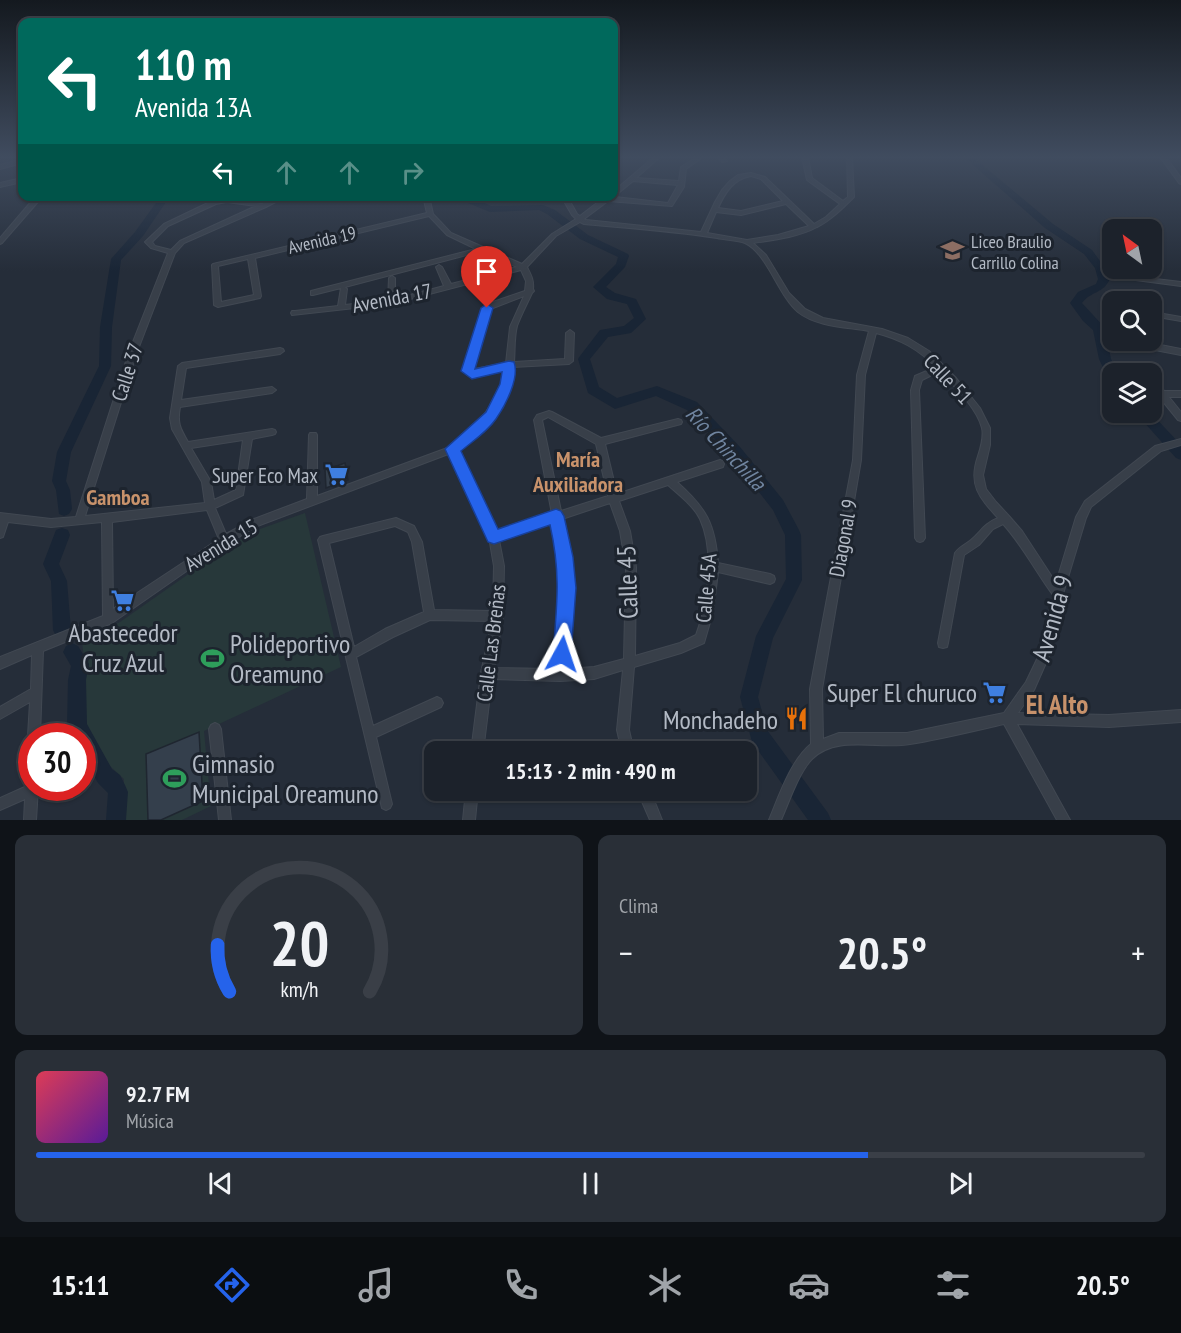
<!DOCTYPE html>
<html lang="es">
<meta charset="utf-8">
<style>
body{margin:0;font-family:"PT Sans Narrow",sans-serif;background:#292f37;color:#f1f3f6;height:100vh;display:flex;flex-direction:column;font-size:22px;white-space:nowrap}
*{box-sizing:border-box;margin:0}
p{font-size:20px;color:#a0a4a9}
.icon{flex:none;width:33px;height:33px;fill:none;stroke:currentColor;stroke-width:2;stroke-linecap:round;stroke-linejoin:round}
.map{position:relative;height:820px;overflow:hidden}
.details{display:flex;flex-direction:column;gap:15px;padding:15px;background:#0f1318;flex:1}
.details>*{flex:none}
.guide{position:absolute;left:18px;top:18px;width:600px;height:183px;border-radius:12px;box-shadow:0 2px 4px #0004,0 0 0 2px #3a3f47;background:#00695c;color:#fff;overflow:hidden}
.needle{width:39px;rotate:327deg}
.controls{position:absolute;left:1102px;top:219px;display:grid;gap:12px}
.controls a{display:grid;place-items:center;width:60px;height:60px;border-radius:12px;background:#1c222b;box-shadow:0 2px 4px #0004,0 0 0 2px #3a3f47;font-size:30px}
.speed{position:absolute;left:18px;top:723px;display:flex;gap:12px;font-size:30px;font-weight:700;text-align:center}
.speed>*{display:grid;place-content:center;width:78px;height:78px;border-radius:50%;background:#1c222b;box-shadow:0 2px 4px #0004,0 0 0 2px #3a3f47;line-height:1}
.speed .limit{border:9px solid #d22;background:#fff;color:#111}
.pin{position:absolute;display:grid;place-items:center;width:51px;height:51px;color:#fff;margin:-62px -26px;border-radius:50% 50% 50% 0;rotate:-45deg;box-shadow:0 0 6px #0007}
.pin .icon{rotate:45deg}
.me{position:absolute;width:66px;margin:-33px;rotate:5deg;stroke-linejoin:round;filter:drop-shadow(0 0 4px #0008)}
.turn{display:flex;align-items:center;gap:21px;height:126px;padding:0 18px;font-size:27px}
.turn .icon{width:78px;height:78px;stroke-width:2.5}
.turn b{display:block;font-size:42px;line-height:51px}
.lanes{display:flex;align-items:center;height:57px;padding:0 18px;background:#0003;justify-content:center;gap:30px;direction:ltr}
.lanes .off{opacity:.35}
.big{font-size:45px;font-weight:700;line-height:1.1}
.details .card{flex:1;display:flex;flex-direction:column;justify-content:center;gap:9px;min-width:0;padding:0 21px;border-radius:12px;background:#292f37}
.details .dial{align-items:center;gap:0}
.dial svg{height:156px;overflow:visible;fill:none;stroke:#3a3f47;stroke-width:7;stroke-linecap:round;text-anchor:middle}
.dial text{fill:#f1f3f6;stroke:none}
.song{display:flex;align-items:center;gap:18px}
.cover{width:72px;height:72px;border-radius:9px;background:linear-gradient(135deg,hsl(350 70% 55%),hsl(270 70% 35%))}
.played{height:6px;border-radius:3px;background:linear-gradient(90deg,#2563eb 75%,#3a3f47 75%)}
.keys{display:flex;justify-content:space-around;direction:ltr}
.heat{display:flex;justify-content:space-between;align-items:center;font-size:33px;direction:ltr}
.details .tiles{flex:1;display:grid;gap:15px;grid-template-columns:1fr 1fr}
.card:last-child{grid-column:span 2}
.trip{position:absolute;left:424px;top:741px;width:333px;height:60px;border-radius:12px;background:#1c222b;box-shadow:0 2px 4px #0004,0 0 0 2px #3a3f47;font-weight:700;line-height:60px;text-align:center}
.menu{display:flex;height:96px;justify-content:space-around;align-items:center;background:#0b0e11;color:#a0a4a9}
.menu .icon{width:42px;height:42px}
.menu .selected{color:#2563eb}
.menu b{font-size:27px;color:#f1f3f6}
.map>svg:first-child{display:block}
.green{fill:#27383a}
.lines{fill:none;stroke-linecap:round;stroke-linejoin:round}
.river{fill:#192535;fill-rule:evenodd}
.building{fill:#343f4c;stroke:#1f2630;stroke-width:1.5}
.minor-casing{stroke:#414852;stroke-width:2}
.minor{fill:#383f49;fill-rule:evenodd}
.route{fill:#2563eb;stroke:#184099;stroke-width:1.5}
.labels{text-anchor:middle;dominant-baseline:central;stroke-width:6;stroke-linejoin:round;paint-order:stroke}
.far-street-label{font-size:18px;fill:#b3bac5;stroke:#1d242e}
.far-poi-label{font-size:18px;fill:#b3bac5;stroke:#1d242e;text-anchor:start}
.street-label{font-size:21px;fill:#b3bac5;stroke:#1d242e}
.poi-label{font-size:21px;fill:#b3bac5;stroke:#1d242e;text-anchor:end}
.water-label{font-size:22px;font-style:italic;fill:#7085a0;stroke:#1d242e}
.neighbourhood-label{font-size:22px;font-weight:bold;fill:#c8926b;stroke:#1d242e}
.near-street-label{font-size:26px;fill:#b3bac5;stroke:#1d242e}
.near-poi-label{font-size:26px;fill:#b3bac5;stroke:#1d242e;text-anchor:start}
.near-neighbourhood-label{font-size:27px;font-weight:bold;fill:#c8926b;stroke:#1d242e}
</style>
<div class="map">
<svg width="1181" height="820" viewBox="0 0 1181 820">
<rect width="100%" height="100%" fill="#252d39"/>
<path class="green" d="M 305,513 L 341,667 L 204,731 L 211,806 L 182,820 L 124,820 L 124,779 L 99,756 L 86,723 L 86,675 L 82,642 L 120,622 L 227,547 L 260,529 Z"/>
<g class="lines">
<path class="river" d="M 964,157 L 973,157 L 1053,224 L 1092,250 L 1105,268 L 1110,279 C 1103,294 1091,291 1082,303 L 1105,328 L 1111,359 L 1119,374 L 1113,374 L 1113,380 L 1108,378 L 1099,359 L 1093,330 L 1083,321 L 1070,303 L 1078,292 L 1096,284 L 1098,279 L 1095,268 L 1084,254 L 1045,228 Z
M 161,196 L 170,196 L 143,236 L 121,260 L 112,327 L 111,366 L 71,452 L 66,481 L 70,490 L 72,509 L 69,514 L 64,516 L 59,514 L 56,490 L 52,481 L 57,452 L 99,366 L 100,327 L 111,259 L 135,232 Z
M 465,196 L 475,196 L 476,199 L 491,206 L 543,205 L 555,210 L 588,235 L 628,254 L 629,256 L 625,267 L 606,287 L 615,293 L 636,299 L 646,319 L 631,333 L 608,337 L 590,359 L 599,387 L 617,398 L 657,386 L 697,402 L 740,447 L 783,500 L 799,530 L 801,535 L 802,580 L 773,638 L 758,697 L 767,730 L 828,813 L 831,820 L 808,820 L 752,742 L 740,697 L 756,636 L 786,579 L 785,535 L 773,510 L 730,455 L 687,410 L 656,396 L 615,409 L 588,393 L 578,359 L 580,356 L 600,330 L 624,326 L 634,318 L 627,304 L 607,299 L 593,287 L 616,264 L 618,257 L 580,239 L 547,214 L 539,210 L 490,212 L 468,203 Z
M 1135,412 L 1150,412 L 1181,445 L 1181,460 L 1176,458 Z
M 62,528 L 68,530 L 70,535 L 59,564 L 67,581 L 71,630 L 68,636 L 62,639 L 56,636 L 53,630 L 51,581 L 43,564 L 56,530 Z
M 72,643 L 78,646 L 89,664 L 86,680 L 87,724 L 112,769 L 120,775 L 125,785 L 128,792 L 126,820 L 106,820 L 108,793 L 98,783 L 82,755 L 82,736 L 72,736 L 67,726 L 68,680 L 71,666 L 63,652 L 66,646 Z"/>
</g>
<path class="building" d="M 345,463 L 348,480 L 326,488 L 325,470 Z
M 199,732 L 203,801 L 161,820 L 148,820 L 146,754 Z"/>
<g class="lines">
<defs>
<path id="minor" d="M 654,157 L 660,157 L 636,178 L 679,181 L 681,167 L 697,157 L 703,157 L 686,169 L 684,187 L 672,206 L 608,201 L 584,219 L 586,220 L 701,232 L 715,202 L 722,190 L 730,181 L 738,175 L 751,173 L 765,177 L 814,224 L 826,217 L 840,204 L 807,180 L 802,157 L 808,157 L 812,178 L 843,201 L 848,197 L 847,157 L 852,157 L 854,197 C 843,208 831,220 817,227 C 799,237 773,240 753,243 L 766,255 L 789,293 L 805,309 L 823,318 L 882,329 L 908,338 L 929,351 L 956,378 L 980,408 L 990,428 L 990,445 L 983,475 L 986,489 L 996,502 L 1009,516 L 1022,531 L 1056,583 L 1076,517 L 1085,501 L 1155,446 L 1181,439 L 1181,445 L 1161,451 L 1091,507 L 1086,518 L 1063,594 L 1049,656 L 1034,690 L 1018,713 L 1109,715 L 1181,710 L 1181,722 L 1109,727 L 1017,724 L 1070,820 L 1057,820 L 1004,724 C 973,731 941,739 910,744 C 879,750 837,734 812,759 C 799,772 789,802 781,820 L 769,820 C 779,796 791,760 811,744 L 810,689 L 853,460 L 857,375 L 869,331 C 847,327 817,327 798,312 C 778,295 767,253 745,243 C 737,240 726,240 717,238 C 673,231 628,228 584,224 L 580,222 L 556,236 L 527,267 C 531,275 534,280 533,289 L 534,291 L 532,293 C 527,304 521,315 517,326 C 514,338 515,350 514,362 L 565,359 L 566,333 L 570,330 L 574,333 L 573,361 L 569,364 L 513,367 C 507,403 486,428 458,450 L 496,532 L 552,514 L 534,420 L 537,415 L 549,411 L 552,412 L 601,438 L 678,419 L 681,420 L 682,422 L 681,424 L 605,444 L 617,494 L 720,460 L 723,461 L 724,464 L 723,467 L 677,482 C 706,508 715,523 718,563 L 770,574 L 774,576 L 775,579 L 774,582 L 770,584 L 718,572 L 713,612 L 704,643 L 681,653 L 634,667 L 629,730 L 634,752 L 622,752 L 617,730 L 623,670 L 594,679 L 560,681 L 492,679 L 483,752 L 471,752 L 481,673 L 492,621 L 430,620 L 393,637 L 356,657 L 373,726 L 437,697 L 441,699 L 443,703 L 441,707 L 376,737 L 392,804 L 390,808 L 386,810 L 382,808 L 318,540 L 320,537 L 323,536 L 396,518 L 414,526 L 422,542 L 434,610 L 493,611 L 494,566 L 489,537 L 451,453 L 260,525 L 221,547 L 112,623 L 43,651 L 40,736 L 32,736 L 32,741 L 28,736 L 30,702 L 0,719 L 0,707 L 31,689 L 32,655 L 0,669 L 0,657 L 103,616 L 102,522 L 51,527 L 8,522 L 3,537 L 0,538 L 0,513 L 51,519 L 76,517 L 129,352 L 168,253 L 151,248 L 145,242 L 164,224 L 212,201 L 227,198 L 262,204 L 278,196 L 287,196 L 266,207 L 184,243 L 175,253 L 137,352 L 85,516 L 205,503 L 202,482 L 172,429 L 170,418 L 178,366 L 182,363 L 280,348 L 283,349 L 284,351 L 280,354 L 186,368 L 181,400 L 272,387 L 276,390 L 272,393 L 180,407 C 177,423 180,428 188,442 L 272,429 L 275,430 L 276,432 L 275,434 L 272,435 L 252,439 L 243,495 L 215,508 L 226,534 L 254,519 L 307,499 L 309,435 L 310,433 L 316,433 L 317,435 L 317,496 L 450,447 C 477,426 499,403 505,369 L 469,376 L 465,373 L 481,310 L 487,304 L 525,291 L 526,281 L 521,270 L 391,304 L 292,315 L 291,313 L 292,311 L 295,311 L 338,306 L 341,288 L 313,295 L 311,295 L 311,291 L 476,249 L 447,235 L 429,216 L 255,258 L 261,296 L 260,298 L 218,307 L 214,305 L 212,265 L 213,264 L 427,213 L 423,196 L 429,196 L 433,214 L 451,233 L 522,264 L 552,234 L 576,219 L 572,215 L 561,196 L 567,196 L 577,214 L 580,216 L 606,196 L 668,203 L 678,185 L 633,181 L 616,195 L 614,196 L 614,191 ZM 751,176 L 761,179 L 783,201 L 741,211 L 718,208 C 725,193 733,179 751,176 ZM 227,202 L 256,206 L 180,241 L 171,250 L 155,246 L 152,242 L 168,226 L 216,204 ZM 786,204 L 809,226 L 778,235 L 747,240 L 707,233 L 716,212 L 741,215 ZM 482,251 L 517,267 L 451,284 L 442,267 L 439,265 L 436,267 L 444,286 L 395,299 L 395,278 L 392,276 L 389,278 L 388,300 L 345,305 L 347,289 L 345,287 ZM 248,259 L 254,295 L 221,302 L 218,266 ZM 524,296 L 510,327 L 506,363 L 474,369 L 488,311 L 493,308 ZM 876,333 C 900,339 918,349 936,367 L 915,376 L 911,390 L 915,538 L 917,541 L 920,542 L 923,541 L 925,538 L 919,390 L 922,380 L 940,371 C 954,386 977,408 982,428 C 984,437 981,447 978,456 C 968,485 979,497 998,518 C 982,525 982,531 971,540 C 965,545 959,547 955,553 L 938,643 L 939,647 L 943,648 L 947,647 L 948,643 L 964,555 L 979,545 L 993,529 L 1003,524 C 1023,546 1036,572 1053,595 L 1039,655 L 1026,682 L 1004,713 L 907,733 L 839,733 L 823,739 L 822,689 L 861,460 L 865,375 ZM 548,417 L 596,444 L 608,496 L 561,511 L 542,420 ZM 243,440 L 236,490 L 214,500 L 211,482 L 191,448 ZM 668,485 C 679,495 693,505 700,519 C 715,551 708,604 696,635 L 680,643 L 635,656 L 636,567 L 630,531 L 619,501 ZM 610,503 L 620,531 L 626,567 L 624,659 L 594,667 L 566,669 L 572,588 L 570,557 L 562,519 ZM 207,510 L 219,539 L 113,609 L 112,522 ZM 553,522 L 560,557 L 562,588 L 555,669 L 494,668 L 503,616 L 504,566 L 499,540 ZM 395,526 L 408,532 L 412,542 L 424,612 L 385,629 L 354,647 L 329,543 Z
M 718,157 L 724,157 L 727,161 L 722,162 Z
M 1160,157 L 1166,157 L 1181,178 L 1181,184 L 1179,183 Z
M 22,159 L 22,163 L 0,169 L 0,165 Z
M 22,178 L 22,182 L 0,187 L 0,183 Z
M 36,196 L 43,196 L 2,243 L 0,244 L 0,238 Z
M 1130,276 L 1181,282 L 1181,286 L 1128,279 L 1127,278 Z
M 1152,312 L 1181,317 L 1181,321 L 1152,316 Z
M 1126,340 L 1135,340 L 1181,349 L 1181,355 L 1129,345 L 1126,344 Z
M 1140,364 L 1143,365 L 1149,374 L 1140,374 L 1136,367 Z
M 1152,379 L 1155,380 L 1164,391 L 1181,391 L 1181,397 L 1169,397 L 1181,412 L 1181,421 L 1178,420 L 1152,388 Z
M 215,723 L 219,725 L 221,729 L 231,820 L 219,820 L 209,729 L 211,725 Z
M 32,782 L 32,788 L 38,788 L 36,820 L 24,820 L 25,799 L 0,810 L 0,798 L 27,786 L 28,784 Z
M 466,790 L 478,790 L 475,820 L 463,820 Z
M 637,790 L 650,790 L 662,820 L 650,820 Z"/>
</defs>
<use href="#minor" class="minor-casing"/>
<use href="#minor" class="minor"/>
</g>
<linearGradient id="sky" x2="0" y2="1"><stop stop-color="#14191f"/><stop offset="0.58" stop-color="#404c5f"/><stop offset="1" stop-color="#404c5f" stop-opacity="0"/></linearGradient>
<rect width="1181" height="271" fill="url(#sky)"/>
<path class="route" d="M 487,304 L 493,308 L 475,369 L 509,361 L 514,362 C 520,378 505,406 496,419 C 487,432 473,441 461,451 L 498,529 L 556,509 L 561,511 L 564,516 L 573,557 L 576,588 L 571,654 L 568,660 L 562,663 L 555,660 L 553,654 C 557,604 561,574 550,525 L 494,544 L 488,542 L 445,449 L 486,412 L 500,384 L 502,372 L 472,379 L 461,371 L 481,308 Z"/>
<defs>
<symbol id="school-bare" viewBox="-9 -9 18 18"><path d="M0-5L7-2L0 1L-7-2ZM-4 1L0 2.5L4 1V4Q0 6-4 4Z" fill="#8d6e63" stroke="#1d242e" stroke-width="2.5" paint-order="stroke"/></symbol>
<symbol id="supermarket-bare" viewBox="-9 -9 18 18"><path d="M-6-5.5h2.5l.6 2H6L4.5 2H-2.5L-4.4-4H-6ZM-1.5 3.2a1.3 1.3 0 1 0 .1 0ZM3 3.2a1.3 1.3 0 1 0 .1 0Z" fill="#3f7fe0" stroke="#1d242e" stroke-width="2.5" paint-order="stroke"/></symbol>
<symbol id="stadium-bare" viewBox="-9 -9 18 18"><path d="M0-5a6.5 5 0 1 0 0 10a6.5 5 0 1 0 0-10ZM-3.5-1.8h7v3.6h-7Z" fill="#2e9e5b" stroke="#1d242e" stroke-width="2.5" paint-order="stroke"/></symbol>
<symbol id="restaurant-bare" viewBox="-9 -9 18 18"><path d="M-5-6h1v4h1v-4h1v4h1v-4h1v5L-1.5 .5V6h-2V.5L-5-1ZM5-6V6H3V1.5H1.5Q1.5-4 5-6Z" fill="#e8710a" stroke="#1d242e" stroke-width="2.5" paint-order="stroke"/></symbol>
</defs>
<g fill-rule="evenodd">
<use href="#school-bare" x="936" y="234" width="33" height="33"/>
<use href="#supermarket-bare" x="320" y="458" width="33" height="33"/>
<use href="#supermarket-bare" x="106" y="584" width="33" height="33"/>
<use href="#stadium-bare" x="196" y="642" width="33" height="33"/>
<use href="#supermarket-bare" x="978" y="676" width="33" height="33"/>
<use href="#restaurant-bare" x="780" y="702" width="33" height="33"/>
<use href="#stadium-bare" x="158" y="762" width="33" height="33"/>
</g>
<g class="labels">
<g class="far-street-label">
<text transform="translate(322 240) rotate(-13)">Avenida 19</text>
</g>
<g class="far-poi-label">
<text x="971" y="241">Liceo Braulio<tspan x="971" dy="21">Carrillo Colina</tspan></text>
</g>
<g class="street-label">
<text transform="translate(392 298) rotate(-11)">Avenida 17</text>
<text transform="translate(127 372) rotate(-72)">Calle 37</text>
<text transform="translate(948 379) rotate(47)">Calle 51</text>
<text transform="translate(843 538) rotate(-80)">Diagonal 9</text>
<text transform="translate(221 545) rotate(-31)">Avenida 15</text>
<text transform="translate(706 588) rotate(-85)">Calle 45A</text>
<text transform="translate(491 643) rotate(-83)">Calle Las Breñas</text>
</g>
<g class="poi-label">
<text x="318" y="475">Super Eco Max</text>
</g>
<g class="water-label">
<text transform="translate(726 448) rotate(47)">Río Chinchilla</text>
</g>
<g class="neighbourhood-label">
<text x="578" y="459">María<tspan x="578" dy="25">Auxiliadora</tspan></text>
<text x="118" y="497">Gamboa</text>
</g>
<g class="near-street-label">
<text transform="translate(627 582) rotate(-92)">Calle 45</text>
<text transform="translate(1052 618) rotate(-74)">Avenida 9</text>
</g>
<g class="near-poi-label">
<text x="123" y="632" text-anchor="middle">Abastecedor<tspan x="123" dy="30">Cruz Azul</tspan></text>
<text x="230" y="643">Polideportivo<tspan x="230" dy="30">Oreamuno</tspan></text>
<text x="977" y="692" text-anchor="end">Super El churuco</text>
<text x="778" y="719" text-anchor="end">Monchadeho</text>
<text x="192" y="763">Gimnasio<tspan x="192" dy="30">Municipal Oreamuno</tspan></text>
</g>
<g class="near-neighbourhood-label">
<text x="1057" y="704">El Alto</text>
</g>
</g>
</svg>
<div class="controls">
<a><svg class="needle" viewBox="-14 -14 28 28"><path d="M0-13l5 13h-10z" fill="#e53935"/><path d="M0 13l5-13h-10z" fill="#a0a4a9"/></svg></a>
<a><svg class="icon" aria-label="search" viewBox="0 0 24 24"><circle cx="10" cy="10" r="6"/><path d="M15 15l6 6"/></svg></a>
<a><svg class="icon" aria-label="layers" viewBox="0 0 24 24"><path d="M12 4l9 5-9 5-9-5zM3 14l9 5 9-5"/></svg></a>
</div>
<div class="speed"><div class="limit">30</div></div>
<div class="pin" style="left:487px;top:308px;background:#d93025"><svg class="icon" aria-label="arrive" viewBox="0 0 24 24"><path d="M6 21V4h12l-3 4 3 4H6"/></svg></div>
<svg class="me" style="left:562px;top:654px" viewBox="-20 -20 40 40"><path d="M0-17L14 15 0 8-14 15z" fill="#2563eb" stroke="#fff" stroke-width="4"/></svg>
<div class="trip">15:13 · 2 min · 490 m</div>
<div class="guide">
<div class="turn"><svg class="icon" aria-label="left" viewBox="0 0 24 24"><path d="M17 20v-9H6M10 6l-5 5 5 5"/></svg><div><b>110 m</b>Avenida 13A</div></div>
<div class="lanes"><svg class="icon" aria-label="left" viewBox="0 0 24 24"><path d="M17 20v-9H6M10 6l-5 5 5 5"/></svg><svg class="icon off" aria-label="ahead" viewBox="0 0 24 24"><path d="M12 20V5M6 11l6-6 6 6"/></svg><svg class="icon off" aria-label="ahead" viewBox="0 0 24 24"><path d="M12 20V5M6 11l6-6 6 6"/></svg><svg class="icon off" aria-label="right" viewBox="0 0 24 24"><path d="M7 20v-9h11M14 6l5 5-5 5"/></svg></div>
</div>
</div>
<section class="details">
<div class="tiles">
<div class="card dial"><svg viewBox="0 0 100 80">
<path d="M14 69A42 42 0 1 1 86 69"/>
<path d="M14 69A42 42 0 0 1 8 45" stroke="#2563eb"/>
<text x="50" y="56" font-size="32" font-weight="700">20</text>
<text x="50" y="72" font-size="11">km/h</text>
</svg></div>
<div class="card"><p>Clima</p>
<div class="heat"><a>−</a><b class="big">20.5°</b><a>+</a></div>
</div>
<div class="card">
<div class="song"><i class="cover"></i><div><b>92.7 FM</b><p>Música</p></div></div>
<div class="played"></div>
<div class="keys"><svg class="icon" aria-label="previous" viewBox="0 0 24 24"><path d="M18 5L8 12l10 7zM5 5v14"/></svg><svg class="icon" aria-label="pause" viewBox="0 0 24 24"><path d="M8 5v14M16 5v14"/></svg><svg class="icon" aria-label="next" viewBox="0 0 24 24"><path d="M6 5l10 7-10 7zM19 5v14"/></svg></div>
</div>
</div>
</section>
<nav class="menu">
<b>15:11</b>
<svg class="icon selected" aria-label="directions" viewBox="0 0 24 24"><path d="M12 3l9 9-9 9-9-9zM9 14v-3h6M13 9l2 2-2 2"/></svg>
<svg class="icon" aria-label="music" viewBox="0 0 24 24"><path d="M9 18V5l10-2v13"/><circle cx="6" cy="18" r="3"/><circle cx="16" cy="16" r="3"/></svg>
<svg class="icon" aria-label="phone" viewBox="0 0 24 24"><path d="M5 4h4l2 5-3 2q2 4 5 5l2-3 5 2v4C11 20 4 13 5 4z"/></svg>
<svg class="icon" aria-label="climate" viewBox="0 0 24 24"><path d="M12 3v18M4 7l16 10M4 17L20 7"/></svg>
<svg class="icon" aria-label="car" viewBox="0 0 24 24"><path d="M5 17H2v-5l4-1 3-4h7l3 4 3 1v5h-3M9 17h6M6 11h13"/><circle cx="7" cy="17" r="2"/><circle cx="17" cy="17" r="2"/></svg>
<svg class="icon" aria-label="filters" viewBox="0 0 24 24"><path d="M4 7h16M4 17h16"/><circle cx="9" cy="7" r="2"/><circle cx="15" cy="17" r="2"/></svg>
<b>20.5°</b>
</nav>
